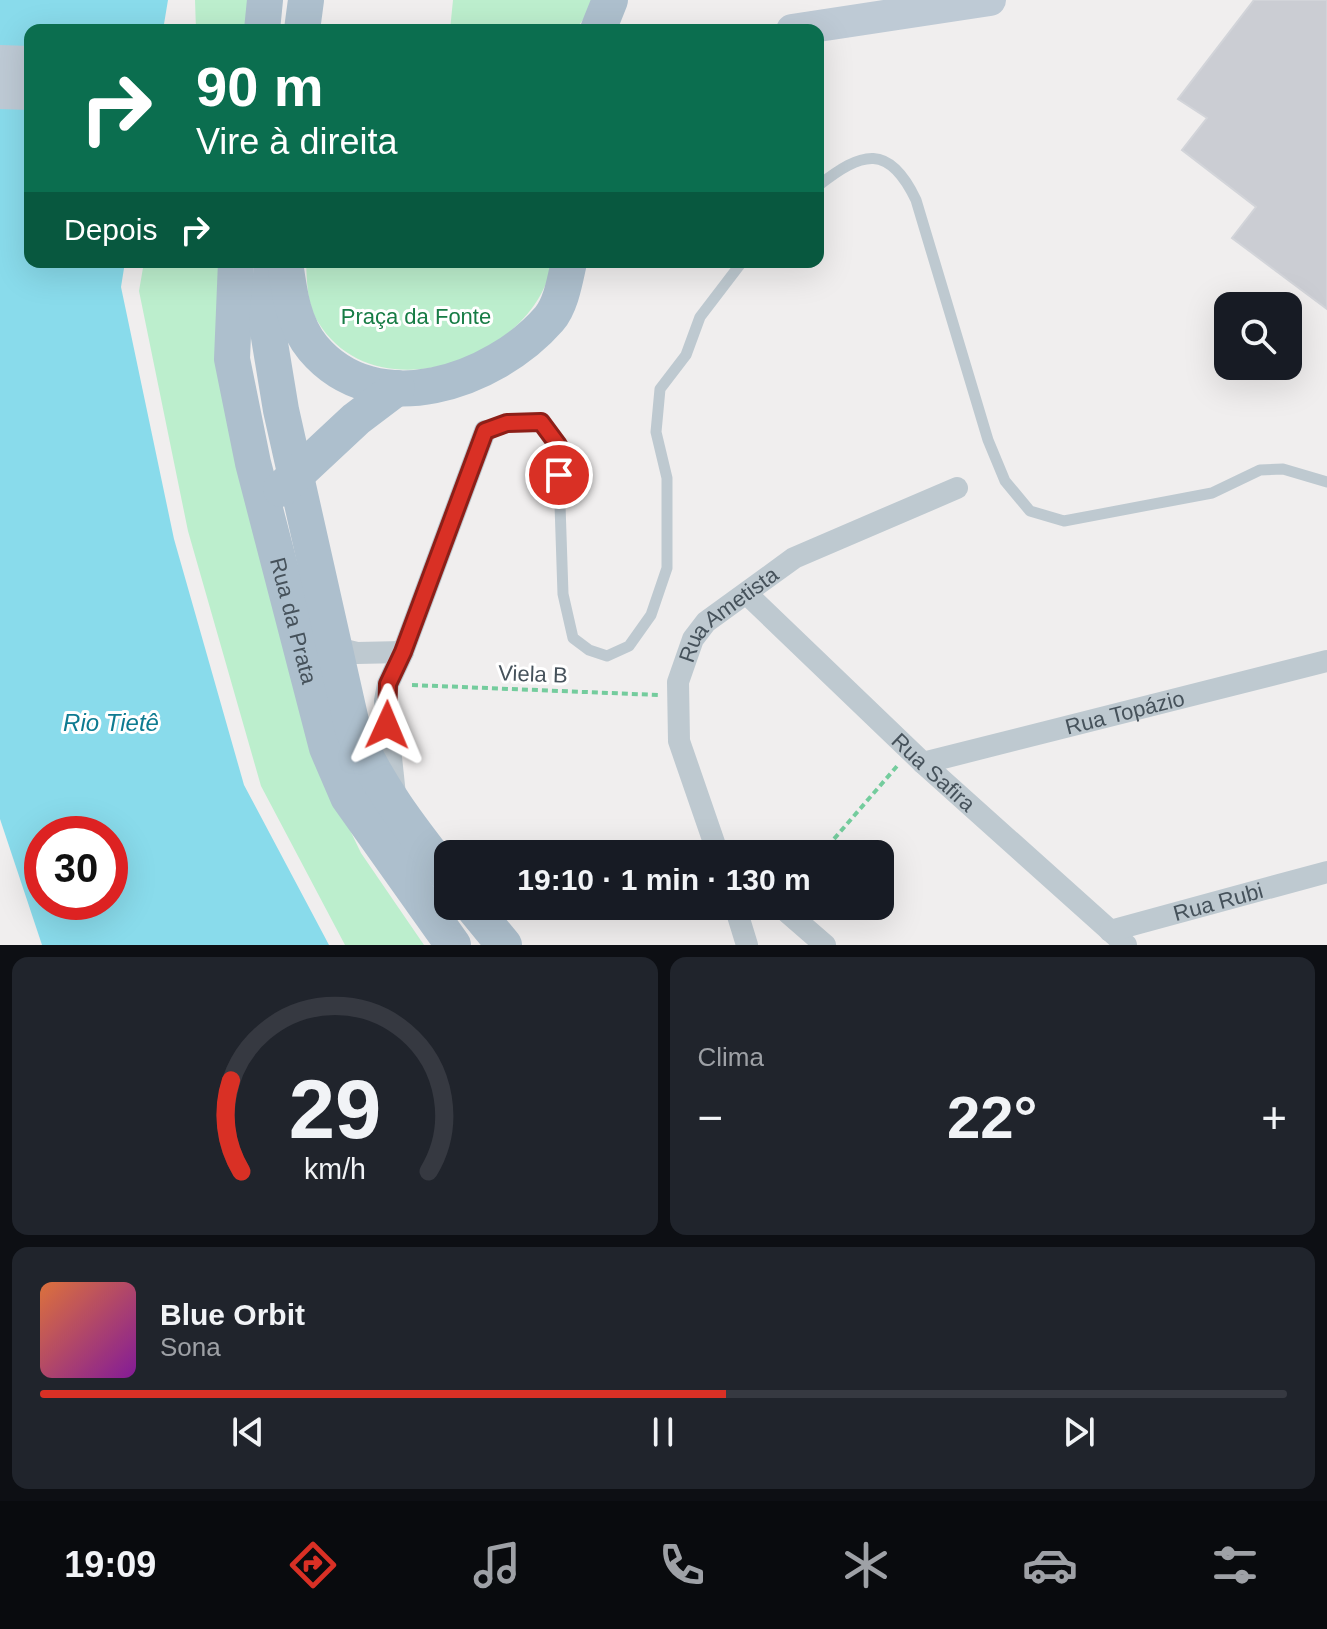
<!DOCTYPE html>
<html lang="pt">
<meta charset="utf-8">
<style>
body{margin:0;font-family:Arial,sans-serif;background:#20242c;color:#f1f3f6;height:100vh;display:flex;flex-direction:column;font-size:30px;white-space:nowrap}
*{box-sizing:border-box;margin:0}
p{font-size:26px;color:#9ea1a6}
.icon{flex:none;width:44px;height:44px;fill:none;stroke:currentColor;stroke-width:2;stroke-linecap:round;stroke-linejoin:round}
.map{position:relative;height:945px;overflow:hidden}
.details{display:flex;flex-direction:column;gap:12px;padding:12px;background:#0d0f14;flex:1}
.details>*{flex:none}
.guide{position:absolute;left:24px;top:24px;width:800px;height:244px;border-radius:16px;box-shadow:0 8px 32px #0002;background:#0b6e4f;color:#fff;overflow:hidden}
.controls{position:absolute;left:1214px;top:292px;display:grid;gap:16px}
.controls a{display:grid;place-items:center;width:88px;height:88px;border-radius:16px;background:#171b24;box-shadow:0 8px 32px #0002;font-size:40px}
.speed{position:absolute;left:24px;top:816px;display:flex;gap:16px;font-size:40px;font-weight:700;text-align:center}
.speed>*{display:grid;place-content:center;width:104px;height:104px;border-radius:50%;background:#171b24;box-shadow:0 8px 32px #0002;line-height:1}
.speed .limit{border:12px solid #d22;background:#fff;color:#111}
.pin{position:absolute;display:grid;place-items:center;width:68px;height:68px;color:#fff;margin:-34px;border:4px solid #fff;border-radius:50%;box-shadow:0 2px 8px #0007}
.me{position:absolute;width:88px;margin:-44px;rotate:1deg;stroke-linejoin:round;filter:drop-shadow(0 0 6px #0008)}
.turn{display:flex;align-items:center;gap:28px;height:168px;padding:0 40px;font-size:36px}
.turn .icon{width:104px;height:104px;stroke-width:2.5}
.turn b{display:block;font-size:56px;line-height:68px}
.then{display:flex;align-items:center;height:76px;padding:0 40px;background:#0003;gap:16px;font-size:30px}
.big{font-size:60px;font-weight:700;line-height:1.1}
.details .card{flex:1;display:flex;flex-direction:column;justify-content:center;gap:12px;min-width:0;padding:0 28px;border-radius:16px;background:#20242c}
.details .dial{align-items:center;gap:0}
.dial svg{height:208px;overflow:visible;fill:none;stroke:#363941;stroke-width:7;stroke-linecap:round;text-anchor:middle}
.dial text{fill:#f1f3f6;stroke:none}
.song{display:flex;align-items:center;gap:24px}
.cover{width:96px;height:96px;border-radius:12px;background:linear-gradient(135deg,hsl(20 70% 55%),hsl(290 70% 35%))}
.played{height:8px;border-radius:4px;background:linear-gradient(90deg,#d93025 55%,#363941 55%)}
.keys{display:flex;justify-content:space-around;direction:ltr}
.heat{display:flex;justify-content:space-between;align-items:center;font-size:44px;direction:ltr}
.details .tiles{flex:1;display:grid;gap:12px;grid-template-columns:1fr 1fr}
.card:last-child{grid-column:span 2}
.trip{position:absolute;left:434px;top:840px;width:460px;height:80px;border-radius:16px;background:#171b24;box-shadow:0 8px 32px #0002;font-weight:700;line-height:80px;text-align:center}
.menu{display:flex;height:128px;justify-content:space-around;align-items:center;background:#090b0e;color:#9ea1a6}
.menu .icon{width:56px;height:56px}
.menu .on{color:#d93025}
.menu b{font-size:36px;color:#f1f3f6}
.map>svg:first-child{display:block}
.green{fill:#bceecd}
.water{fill:#89dbeb;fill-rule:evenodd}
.building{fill:#cbcdd3;stroke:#d2d4d9;stroke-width:2}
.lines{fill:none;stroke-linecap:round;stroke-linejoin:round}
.path{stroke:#74cc9d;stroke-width:4;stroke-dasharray:6 4;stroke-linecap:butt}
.lane{stroke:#bec9d0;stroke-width:11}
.street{stroke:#bec9d0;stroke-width:22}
.secondary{stroke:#becad5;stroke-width:32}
.primary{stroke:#adbfcd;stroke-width:36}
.route-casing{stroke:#8d1f18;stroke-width:20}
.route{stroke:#d93025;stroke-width:14}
.labels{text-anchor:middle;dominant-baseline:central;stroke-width:6;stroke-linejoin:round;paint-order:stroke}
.park-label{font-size:22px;fill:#177c45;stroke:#fff}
.street-label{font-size:22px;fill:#46525b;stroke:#fff}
.water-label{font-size:24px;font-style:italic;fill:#0d7b91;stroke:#fff}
</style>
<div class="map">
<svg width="1327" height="945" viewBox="0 0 1327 945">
<rect width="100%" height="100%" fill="#f0eeee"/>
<path class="green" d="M 195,0 L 266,0 L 262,30 L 196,30 Z
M 453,0 L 593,0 L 589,12 L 575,30 L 450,30 Z
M 144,262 L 223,262 L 310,747 L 361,853 L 424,945 L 345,945 L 261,786 L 188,531 L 139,291 Z
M 306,262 L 552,262 C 537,358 375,416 318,322 C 307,305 307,281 306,262 Z"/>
<path class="water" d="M 0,0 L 168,0 L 163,30 L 30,30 L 30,262 L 125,262 L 121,287 L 174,539 L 244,785 L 329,945 L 42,945 L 0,819 ZM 42,834 L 110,834 L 110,902 L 42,902 Z"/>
<path class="building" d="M 1254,0 L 1327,0 L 1327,309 L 1232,238 L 1256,207 L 1182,150 L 1207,118 L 1178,99 Z"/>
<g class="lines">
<path class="path" d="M 412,685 L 659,695
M 821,854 L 898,765"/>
<path class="lane" d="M 818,186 C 862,151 889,143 916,200 L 988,440 L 1005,481 L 1030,511 L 1064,521 L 1212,493 L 1260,470 L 1283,469 L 1327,482
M 485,431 L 507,423 L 541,422 L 558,445 L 563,594 L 573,638 L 589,650 L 607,656 L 629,646 L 651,615 L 667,568 L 667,478 L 656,432 L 660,389 L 686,355 L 700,317 L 742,262"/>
<g class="street">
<path id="s1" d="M 747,594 L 923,763 L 1126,945"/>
<path d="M 332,647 L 357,653 L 403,652"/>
<path id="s2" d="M 923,763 L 1327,661"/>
<path d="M 395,795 L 385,701 L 388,684 L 403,652 L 485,431"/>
<path id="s3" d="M 718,854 L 679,741 L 678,682 L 693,639 L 706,622 L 794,558 L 957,488"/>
<path d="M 735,906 L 747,945"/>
<path d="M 780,906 L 825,945"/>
<path id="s4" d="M 1110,931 L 1327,872"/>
</g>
<path class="secondary" d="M 792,30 L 990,0
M 0,61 L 30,62
M 0,93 L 30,94"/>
<g class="primary">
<path d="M 262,30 L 265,0"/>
<path d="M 302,30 L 306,0"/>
<path d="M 598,30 L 610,0"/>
<path id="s5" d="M 236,262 L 232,359 L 253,463 L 327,748 L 348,797 L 453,945"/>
<path d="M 272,262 L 267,325 L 281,410 L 353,730 C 377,785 411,829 448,876"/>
<path d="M 285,262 C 289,291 293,324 313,348 C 376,423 494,382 549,319 C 561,305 565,280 569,262"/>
<path d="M 281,489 L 356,419 L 397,388"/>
<path d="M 472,906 L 504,945"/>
</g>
</g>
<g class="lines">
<defs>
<path id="route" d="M 387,725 L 388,684 L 403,652 L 485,431 L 507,423 L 541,422 L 558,445 L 559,475"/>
</defs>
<use href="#route" class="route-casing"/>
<use href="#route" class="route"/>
</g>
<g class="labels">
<g class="park-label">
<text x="416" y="316">Praça da Fonte</text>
</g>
<g class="street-label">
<text stroke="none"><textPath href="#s3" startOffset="266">Rua Ametista</textPath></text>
<text stroke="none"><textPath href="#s5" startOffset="366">Rua da Prata</textPath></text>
<text transform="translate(533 674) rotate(2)">Viela B</text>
<text stroke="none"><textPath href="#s2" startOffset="208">Rua Topázio</textPath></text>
<text stroke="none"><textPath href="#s1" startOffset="258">Rua Safira</textPath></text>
<text stroke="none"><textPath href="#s4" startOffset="112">Rua Rubi</textPath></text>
</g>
<g class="water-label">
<text x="111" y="722">Rio Tietê</text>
</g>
</g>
</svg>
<div class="controls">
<a><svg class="icon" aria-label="search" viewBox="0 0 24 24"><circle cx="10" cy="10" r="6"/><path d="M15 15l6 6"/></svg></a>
</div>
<div class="speed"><div class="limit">30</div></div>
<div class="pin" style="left:559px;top:475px;background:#d93025"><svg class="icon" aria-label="arrive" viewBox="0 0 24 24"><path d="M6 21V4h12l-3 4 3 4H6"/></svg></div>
<svg class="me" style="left:387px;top:725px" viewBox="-20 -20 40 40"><path d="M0-17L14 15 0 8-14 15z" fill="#d93025" stroke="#fff" stroke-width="4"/></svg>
<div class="trip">19:10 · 1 min · 130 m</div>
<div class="guide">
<div class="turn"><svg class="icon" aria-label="right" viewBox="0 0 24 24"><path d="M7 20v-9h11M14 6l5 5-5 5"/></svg><div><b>90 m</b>Vire à direita</div></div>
<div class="then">Depois<svg class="icon" aria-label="right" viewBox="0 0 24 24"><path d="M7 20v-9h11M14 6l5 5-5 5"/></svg></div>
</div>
</div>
<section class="details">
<div class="tiles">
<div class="card dial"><svg viewBox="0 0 100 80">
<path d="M14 69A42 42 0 1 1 86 69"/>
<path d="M14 69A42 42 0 0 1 10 34" stroke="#d93025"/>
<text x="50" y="56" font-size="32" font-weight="700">29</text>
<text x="50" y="72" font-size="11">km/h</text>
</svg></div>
<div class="card"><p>Clima</p>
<div class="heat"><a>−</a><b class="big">22°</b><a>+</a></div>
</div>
<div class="card">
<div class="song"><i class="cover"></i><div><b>Blue Orbit</b><p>Sona</p></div></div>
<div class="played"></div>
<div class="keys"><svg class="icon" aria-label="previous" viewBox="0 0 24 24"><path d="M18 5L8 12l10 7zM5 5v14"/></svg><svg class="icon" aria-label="pause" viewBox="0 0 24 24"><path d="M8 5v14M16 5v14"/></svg><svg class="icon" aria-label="next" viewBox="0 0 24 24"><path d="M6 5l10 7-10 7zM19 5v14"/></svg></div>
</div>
</div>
</section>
<nav class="menu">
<b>19:09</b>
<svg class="icon on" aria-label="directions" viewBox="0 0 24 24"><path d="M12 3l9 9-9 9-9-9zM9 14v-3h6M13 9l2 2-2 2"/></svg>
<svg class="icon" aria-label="music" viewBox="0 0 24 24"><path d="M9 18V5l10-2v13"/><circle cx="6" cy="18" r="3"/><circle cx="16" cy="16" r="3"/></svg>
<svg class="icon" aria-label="phone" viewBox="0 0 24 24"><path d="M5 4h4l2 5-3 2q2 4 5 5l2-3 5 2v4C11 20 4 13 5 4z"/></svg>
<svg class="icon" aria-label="climate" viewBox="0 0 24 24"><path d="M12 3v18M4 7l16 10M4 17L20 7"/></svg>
<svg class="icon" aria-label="car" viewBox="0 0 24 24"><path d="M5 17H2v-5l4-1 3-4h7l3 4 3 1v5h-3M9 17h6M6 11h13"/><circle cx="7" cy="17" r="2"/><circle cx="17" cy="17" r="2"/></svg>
<svg class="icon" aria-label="filters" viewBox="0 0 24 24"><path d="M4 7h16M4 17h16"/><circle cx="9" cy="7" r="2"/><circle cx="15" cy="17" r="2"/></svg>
</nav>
